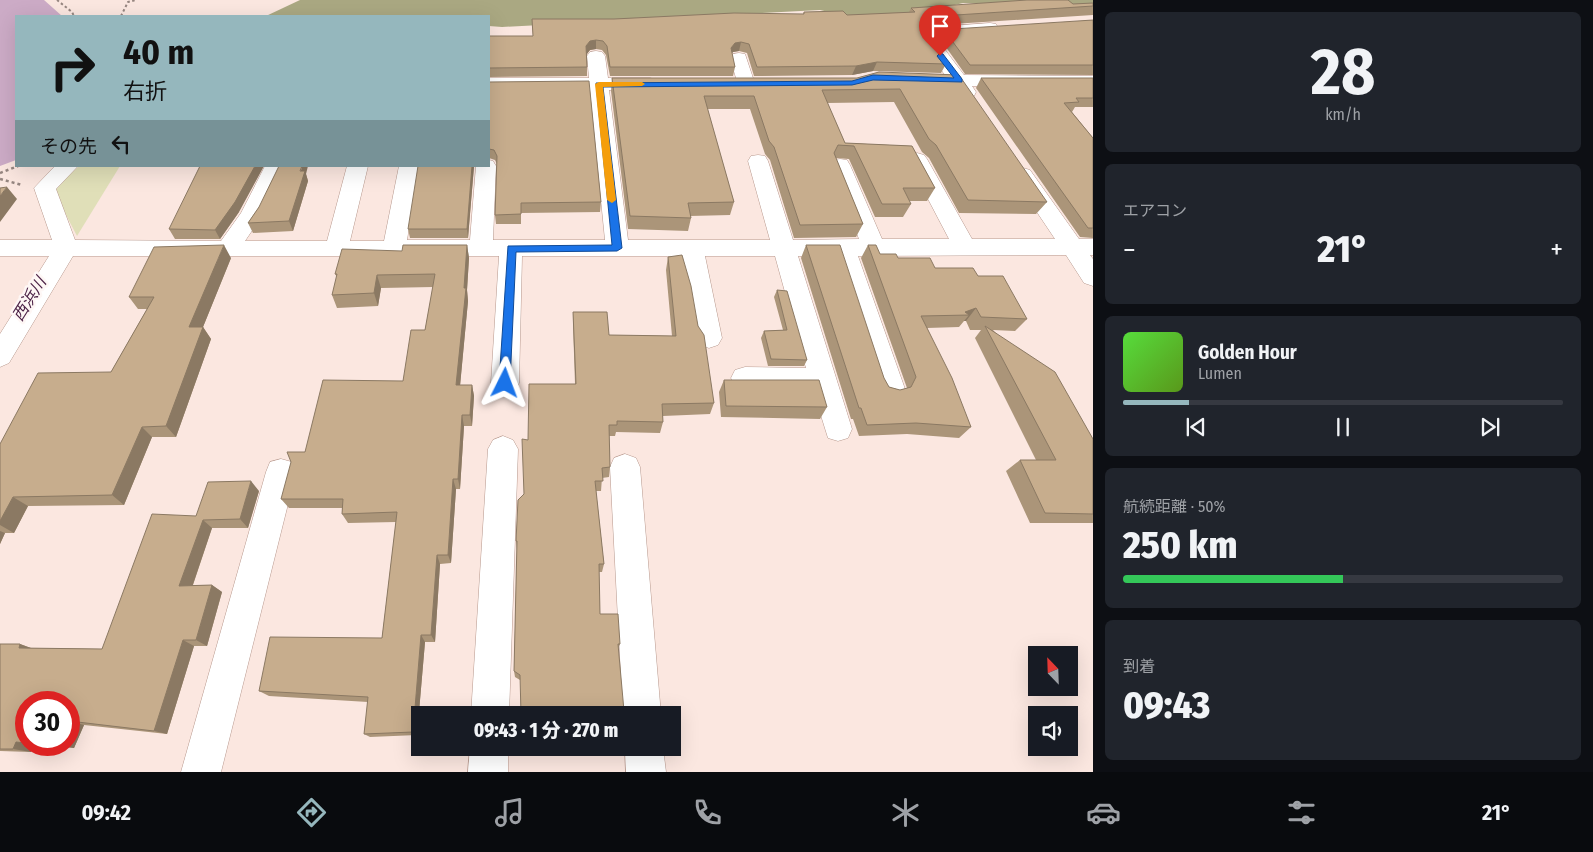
<!DOCTYPE html>
<html lang="ja">
<meta charset="utf-8">
<style>
body{margin:0;font-family:"Fira Sans Condensed","Noto Sans JP",sans-serif;background:#20242c;color:#f1f3f6;height:100vh;display:flex;flex-direction:column;font-size:19px;white-space:nowrap}
*{box-sizing:border-box;margin:0}
p{font-size:16px;color:#9ea1a6}
.icon{flex:none;width:28px;height:28px;fill:none;stroke:currentColor;stroke-width:2;stroke-linecap:round;stroke-linejoin:round}
.map{position:relative;flex:1;overflow:hidden}
.side{display:flex;flex-direction:column;gap:12px;padding:12px;background:#0d0f14;width:500px}
.side>*{flex:none}
.guide{position:absolute;left:15px;top:15px;width:475px;height:152px;border-radius:0px;box-shadow:0 5px 20px #0002;background:#95b7bd;color:#111;overflow:hidden}
.needle{width:32px;rotate:337deg}
.fabs{position:absolute;left:1028px;top:646px;display:grid;gap:10px}
.fabs a{display:grid;place-items:center;width:50px;height:50px;border-radius:0px;background:#171b24;box-shadow:0 5px 20px #0002;font-size:25px}
.speed{position:absolute;left:15px;top:691px;display:flex;gap:10px;font-size:25px;font-weight:700;text-align:center}
.speed>*{display:grid;place-content:center;width:65px;height:65px;border-radius:50%;background:#171b24;box-shadow:0 5px 20px #0002;line-height:1}
.speed .limit{border:8px solid #d22;background:#fff;color:#111}
.pin{position:absolute;display:grid;place-items:center;width:42px;height:42px;color:#fff;margin:-51px -21px;border-radius:50% 50% 50% 0;rotate:-45deg;box-shadow:0 0 5px #0007}
.pin .icon{rotate:45deg}
.me{position:absolute;width:55px;margin:-28px;rotate:3deg;stroke-linejoin:round;filter:drop-shadow(0 0 4px #0008)}
.turn{display:flex;align-items:center;gap:18px;height:105px;padding:0 25px;font-size:22px}
.turn .icon{width:65px;height:65px;stroke-width:2.5}
.turn b{display:block;font-size:35px;line-height:42px}
.then{display:flex;align-items:center;height:48px;padding:0 25px;background:#0003;gap:10px;font-size:19px}
.big{font-size:38px;font-weight:800;line-height:1.1}
.side .tile{flex:1;display:flex;flex-direction:column;justify-content:center;gap:8px;min-width:0;padding:0 18px;border-radius:8px;background:#20242c}
.side .dial{align-items:center;gap:0}
.dial b{font-size:65px;line-height:1}
.song{display:flex;align-items:center;gap:15px}
.cover{width:60px;height:60px;border-radius:8px;background:linear-gradient(135deg,hsl(110 70% 55%),hsl(90 70% 35%))}
.played{height:5px;border-radius:2px;background:linear-gradient(90deg,#95b7bd 15%,#363941 15%)}
.keys{display:flex;justify-content:space-around;direction:ltr}
.heat{display:flex;justify-content:space-between;align-items:center;font-size:28px;direction:ltr}
.charge{height:8px;border-radius:4px;background:linear-gradient(90deg,#34c759 50%,#363941 0)}
.trip{position:absolute;left:411px;top:706px;width:270px;height:50px;border-radius:0px;background:#171b24;box-shadow:0 5px 20px #0002;font-weight:800;line-height:50px;text-align:center}
.tabs{display:flex;height:80px;justify-content:space-around;align-items:center;background:#090b0e;color:#9ea1a6}
.tabs .icon{width:35px;height:35px}
.tabs .on{color:#95b7bd}
.tabs b{font-size:22px;color:#f1f3f6}
main{display:flex;flex:1;min-height:0}
.map>svg:first-child{display:block}
.green{fill:#e0dfb8}
.forest{fill:#aaa882}
.water{fill:#ccabc6}
.lines{fill:none;stroke-linecap:round;stroke-linejoin:round}
.minor-casing{stroke:#b7988d;stroke-width:1}
.path-far1{stroke:#968680;stroke-width:2;stroke-dasharray:2.5 2.5;stroke-linecap:butt}
.path{stroke:#968680;stroke-width:2.5;stroke-dasharray:3 3;stroke-linecap:butt}
.minor{fill:#fff;fill-rule:evenodd}
.wall{fill:#ab9579;fill-rule:evenodd}
.shaded-wall{fill:#8b7963}
.building{fill:#c7ad8d;stroke:#8b7963}
.route{fill:#1a73e8;stroke:#114b97}
.slow{fill:#f59e0b}
.labels{text-anchor:middle;dominant-baseline:central;stroke-width:5;stroke-linejoin:round;paint-order:stroke}
.water-label{font-size:16px;font-style:italic;fill:#491f44;stroke:#fef7f5}
</style>
<main>
<div class="map">
<svg width="1093" height="772" viewBox="0 0 1093 772">
<rect width="100%" height="100%" fill="#fbe7e0"/>
<path class="green" d="M 79,166 L 120,166 L 77,236 L 53,190 Z"/>
<path class="forest" d="M 300,0 L 1093,0 L 1093,6 L 963,3 L 903,17 L 867,21 L 820,10 L 502,27 L 489,26 L 489,16 L 266,16 Z"/>
<path class="water" d="M 0,0 L 44,0 L 62,16 L 16,16 L 16,160 L 0,166 Z"/>
<g class="lines">
<defs>
<path id="minor" d="M 990,23 L 996,24 L 998,28 L 996,32 L 948,36 L 940,43 L 964,75 L 1093,76 L 1093,86 L 972,86 L 976,92 L 974,96 L 967,98 L 960,96 L 953,86 L 919,84 L 916,80 L 919,76 L 945,75 L 922,43 L 937,27 Z
M 596,51 L 602,52 L 605,56 L 608,78 L 650,78 L 657,80 L 659,84 L 657,88 L 650,90 L 609,90 L 628,240 L 770,240 L 748,161 L 751,156 L 758,155 L 765,156 L 768,161 L 793,240 L 859,239 L 830,165 L 833,160 L 840,159 L 847,160 L 850,165 L 882,239 L 949,239 L 907,159 L 910,155 L 917,153 L 924,155 L 927,159 L 972,239 L 1055,239 L 1012,175 L 1016,170 L 1023,168 L 1030,170 L 1079,239 L 1093,239 L 1093,255 L 1090,255 L 1093,259 L 1093,286 L 1084,283 L 1066,255 L 858,256 L 905,389 L 901,397 L 891,400 L 881,397 L 877,389 L 835,256 L 798,256 L 852,429 L 848,438 L 838,441 L 828,438 L 813,390 L 745,389 L 735,386 L 731,378 L 735,370 L 745,367 L 806,368 L 775,256 L 705,256 L 722,338 L 718,345 L 709,348 L 700,345 L 696,338 L 682,256 L 522,256 L 519,383 L 515,391 L 505,394 L 495,391 L 491,383 L 499,256 L 73,256 L 9,363 L 0,367 L 0,334 L 49,256 L 0,256 L 0,240 L 52,240 L 34,188 L 55,166 L 78,166 L 56,189 L 75,240 L 221,241 L 241,213 L 265,166 L 286,166 L 262,216 L 245,241 L 327,241 L 347,166 L 368,166 L 350,241 L 384,241 L 399,166 L 419,166 L 407,240 L 470,240 L 476,166 L 489,166 L 489,160 L 493,161 L 496,166 L 493,240 L 605,240 L 590,90 L 489,89 L 489,78 L 589,78 L 587,56 L 590,52 Z
M 739,53 L 745,54 L 755,84 L 753,88 L 746,90 L 739,88 L 730,58 L 733,54 Z
M 503,436 L 513,440 L 518,449 L 509,715 L 471,715 L 488,449 L 493,440 Z
M 625,454 L 636,458 L 640,467 L 661,715 L 623,715 L 610,467 L 614,458 Z
M 281,459 L 292,462 L 296,472 L 221,772 L 181,772 L 266,472 L 270,462 Z
M 470,748 L 508,748 L 508,772 L 468,772 Z
M 625,748 L 663,748 L 666,772 L 626,772 Z"/>
</defs>
<use href="#minor" class="minor-casing"/>
<path class="path-far1" d="M 57,0 L 72,12 L 74,16
M 121,16 L 128,2 L 136,0"/>
<path class="path" d="M 0,173 L 18,166
M 0,179 L 22,185"/>
<use href="#minor" class="minor"/>
</g>
<path class="wall" d="M 1093,3 L 1093,15 L 937,25 L 926,36 L 946,64 L 941,73 L 873,71 L 852,75 L 754,76 L 747,53 L 739,51 L 733,52 L 732,53 L 735,67 L 733,76 L 610,76 L 606,55 L 602,50 L 596,49 L 590,50 L 587,54 L 587,76 L 489,77 L 489,36 L 533,36 L 532,19 L 614,19 L 803,14 L 804,12 L 847,15 L 909,12 L 911,8 L 1073,4 Z
M 1093,20 L 1093,75 L 965,74 L 943,43 L 947,34 Z
M 879,72 L 1047,202 L 1036,214 L 959,213 L 929,158 L 922,152 L 894,102 L 827,103 L 845,143 L 912,146 L 935,188 L 927,201 L 909,201 L 911,204 L 903,217 L 875,217 L 849,159 L 836,158 L 863,224 L 856,237 L 794,238 L 770,160 L 765,154 L 750,109 L 707,109 L 734,202 L 730,215 L 690,216 L 691,218 L 688,231 L 628,229 L 611,91 L 612,78 L 857,78 Z
M 981,78 L 1093,78 L 1093,107 L 1075,107 L 1072,112 L 1093,138 L 1093,238 L 1080,237 L 976,88 Z
M 489,82 L 601,202 L 600,212 L 521,213 L 521,224 L 496,224 L 495,215 L 497,164 L 495,160 L 489,158 L 489,159 Z
M 474,166 L 468,238 L 410,238 L 408,229 Z
M 306,174 L 308,181 L 293,231 L 253,233 L 248,223 L 259,207 Z
M 239,212 L 220,239 L 175,239 L 169,229 Z
M 467,245 L 469,258 L 467,290 L 468,301 L 460,385 L 472,385 L 474,396 L 472,426 L 464,426 L 460,489 L 456,489 L 451,563 L 440,564 L 435,642 L 425,642 L 417,735 L 370,737 L 364,734 L 368,702 L 269,696 L 259,691 L 382,638 L 396,522 L 348,523 L 342,514 L 342,508 L 289,508 L 281,499 L 305,452 L 403,381 L 425,330 L 433,287 L 381,288 L 378,306 L 337,308 L 332,295 L 337,277 L 335,274 L 402,251 Z
M 806,245 L 889,387 L 900,390 L 907,388 L 861,258 L 868,245 L 880,254 L 935,268 L 978,276 L 1027,319 L 1015,331 L 993,330 L 1093,439 L 1093,523 L 1030,523 L 1006,471 L 1020,460 L 1036,460 L 975,338 L 981,330 L 970,330 L 966,321 L 964,321 L 959,327 L 927,328 L 971,427 L 959,438 L 907,434 L 859,436 L 853,419 L 851,419 L 801,258 Z
M 668,257 L 698,326 L 714,403 L 710,414 L 663,416 L 663,422 L 660,433 L 616,432 L 615,436 L 609,436 L 610,467 L 609,477 L 602,478 L 601,491 L 596,491 L 604,564 L 602,572 L 599,572 L 600,614 L 620,644 L 618,649 L 520,680 L 515,677 L 514,671 L 517,550 L 516,541 L 524,494 L 528,440 L 575,384 L 573,324 L 573,312 L 609,335 L 672,336 L 666,270 Z
M 231,258 L 203,327 L 211,339 L 176,437 L 152,437 L 124,505 L 28,506 L 14,533 L 5,533 L 0,544 L 0,444 L 111,372 L 147,309 L 138,309 L 129,297 Z
M 777,290 L 807,360 L 804,366 L 768,366 L 761,338 L 764,331 L 783,330 L 774,297 Z
M 724,380 L 827,407 L 820,419 L 721,417 L 719,392 Z
M 259,491 L 248,528 L 212,528 L 193,585 L 212,585 L 222,592 L 207,646 L 194,646 L 167,734 L 84,725 L 74,748 L 33,745 L 31,752 L 0,751 L 0,644 L 20,644 L 31,648 L 102,649 L 196,516 ZM 26,702 L 69,745 L 26,745 Z"/>
<path class="shaded-wall" d="M 941,16 L 937,25 L 920,43 L 925,34 Z
M 596,40 L 596,49 L 590,50 L 586,55 L 586,46 L 590,41 Z
M 741,42 L 739,51 L 733,52 L 728,57 L 731,48 L 735,43 Z
M 877,62 L 873,71 L 852,75 L 856,66 Z
M 255,166 L 264,166 L 239,212 L 220,239 L 215,230 Z
M 302,166 L 308,166 L 306,174 L 308,181 L 293,231 L 289,221 Z
M 472,166 L 474,166 L 468,238 L 467,229 Z
M 7,187 L 17,199 L 0,222 L 0,196 Z
M 224,245 L 231,258 L 203,327 L 211,339 L 176,437 L 166,426 L 189,327 Z
M 467,245 L 469,258 L 467,290 L 468,301 L 459,397 L 456,385 Z
M 377,275 L 381,288 L 378,306 L 374,293 Z
M 976,308 L 966,321 L 964,321 L 969,315 L 965,312 Z
M 472,385 L 474,396 L 472,426 L 470,415 Z
M 462,415 L 464,426 L 460,489 L 458,479 Z
M 142,427 L 152,437 L 124,505 L 112,495 Z
M 453,479 L 456,489 L 451,563 L 448,555 Z
M 251,481 L 259,491 L 248,528 L 240,519 Z
M 13,497 L 28,506 L 14,533 L 0,525 L 0,521 Z
M 203,520 L 212,528 L 190,593 L 179,586 Z
M 0,531 L 5,533 L 0,544 Z
M 437,555 L 440,564 L 435,642 L 431,635 Z
M 212,585 L 222,592 L 207,646 L 196,640 Z
M 421,635 L 425,642 L 417,735 L 413,732 Z
M 183,640 L 194,646 L 167,734 L 154,731 Z
M 20,644 L 36,650 L 19,648 Z
M 69,721 L 84,725 L 74,748 L 57,745 L 69,745 Z
M 16,742 L 26,744 L 26,745 L 33,745 L 31,752 L 13,749 Z"/>
<path class="building" d="M 1027,0 L 1068,0 L 1073,4 L 1093,3 L 1093,6 L 941,16 L 925,34 L 946,64 L 877,62 L 856,66 L 757,67 L 749,44 L 741,42 L 735,43 L 731,48 L 735,67 L 610,67 L 607,46 L 603,41 L 596,40 L 590,41 L 586,46 L 587,67 L 489,68 L 489,36 L 533,36 L 532,19 L 614,19 L 734,13 L 804,14 L 804,12 L 843,11 L 847,15 L 915,12 L 911,8 Z
M 1093,20 L 1093,65 L 970,65 L 947,34 L 953,29 Z
M 879,72 L 959,75 L 1047,202 L 968,200 L 936,145 L 929,139 L 900,89 L 822,90 L 845,143 L 912,146 L 935,188 L 903,188 L 911,204 L 882,204 L 854,146 L 838,145 L 834,153 L 863,224 L 800,225 L 774,147 L 769,141 L 754,96 L 704,96 L 734,202 L 688,203 L 691,218 L 630,216 L 612,78 L 857,78 Z
M 981,78 L 1093,78 L 1093,98 L 1076,98 L 1079,102 L 1064,103 L 1093,138 L 1093,228 L 1088,228 Z
M 589,81 L 601,202 L 521,203 L 521,214 L 495,215 L 497,156 L 494,150 L 489,149 L 489,82 Z
M 200,166 L 255,166 L 235,202 L 215,230 L 169,229 Z
M 279,166 L 302,166 L 300,171 L 305,171 L 289,221 L 248,223 L 259,207 Z
M 418,166 L 472,166 L 467,229 L 408,229 Z
M 7,187 L 0,196 L 0,188 Z
M 224,245 L 189,327 L 203,327 L 166,426 L 142,427 L 112,495 L 13,497 L 0,521 L 0,444 L 38,373 L 111,372 L 154,297 L 129,297 L 154,247 Z
M 403,245 L 467,245 L 464,288 L 466,288 L 456,385 L 472,385 L 470,415 L 462,415 L 458,479 L 453,479 L 448,555 L 437,555 L 431,635 L 421,635 L 413,732 L 364,734 L 368,697 L 259,691 L 270,637 L 382,638 L 397,512 L 342,514 L 343,499 L 281,499 L 291,462 L 287,452 L 305,452 L 323,380 L 403,381 L 411,330 L 425,330 L 435,274 L 377,275 L 374,293 L 332,295 L 337,274 L 335,274 L 342,249 L 402,251 Z
M 806,245 L 840,245 L 884,378 L 889,387 L 900,390 L 911,387 L 916,377 L 868,245 L 876,245 L 880,254 L 896,254 L 898,258 L 930,258 L 935,268 L 973,268 L 978,276 L 1003,276 L 1027,319 L 981,317 L 976,308 L 965,312 L 969,315 L 921,316 L 952,378 L 971,427 L 916,423 L 867,425 L 861,408 L 859,408 Z
M 682,255 L 691,286 L 698,326 L 704,335 L 714,403 L 662,404 L 663,422 L 617,421 L 617,425 L 609,425 L 610,467 L 602,468 L 603,481 L 595,481 L 604,564 L 599,564 L 600,614 L 618,614 L 620,644 L 618,644 L 624,711 L 626,713 L 627,715 L 521,715 L 520,675 L 514,671 L 517,541 L 516,541 L 518,500 L 524,494 L 522,439 L 528,440 L 529,384 L 576,384 L 573,312 L 607,312 L 609,335 L 676,336 L 668,257 Z
M 777,290 L 787,291 L 807,360 L 771,359 L 764,331 L 787,330 Z
M 985,326 L 1055,372 L 1093,439 L 1093,514 L 1045,513 L 1020,460 L 1056,460 Z
M 724,380 L 819,380 L 827,407 L 726,406 Z
M 251,481 L 240,519 L 203,520 L 179,586 L 212,585 L 196,640 L 183,640 L 154,731 L 69,721 L 69,702 L 26,702 L 26,743 L 16,742 L 13,749 L 0,749 L 0,644 L 20,644 L 19,648 L 102,649 L 152,514 L 196,516 L 208,482 Z"/>
<path class="route" d="M 940,53 L 943,54 L 962,79 L 962,82 L 873,80 L 852,85 L 603,87 L 622,248 L 617,251 L 516,252 L 510,383 L 509,387 L 501,387 L 499,383 L 508,246 L 612,245 L 596,83 L 852,81 L 873,75 L 954,78 L 937,56 Z"/>
<path class="slow" d="M 599,82 L 642,82 L 645,84 L 642,86 L 603,87 L 616,200 L 612,203 L 607,200 L 595,84 Z"/>
<g class="labels">
<g class="water-label">
<text transform="translate(29 299) rotate(-58)">西浜川</text>
</g>
</g>
</svg>
<div class="fabs">
<a><svg class="needle" viewBox="-14 -14 28 28"><path d="M0-13l5 13h-10z" fill="#e53935"/><path d="M0 13l5-13h-10z" fill="#9ea1a6"/></svg></a>
<a><svg class="icon" aria-label="sound" viewBox="0 0 24 24"><path d="M4 9h4l5-4v14l-5-4H4zM17 9q2 3 0 6"/></svg></a>
</div>
<div class="speed"><div class="limit">30</div></div>
<div class="pin" style="left:940px;top:56px;background:#d93025"><svg class="icon" aria-label="arrive" viewBox="0 0 24 24"><path d="M6 21V4h12l-3 4 3 4H6"/></svg></div>
<svg class="me" style="left:505px;top:383px" viewBox="-20 -20 40 40"><path d="M0-17L14 15 0 8-14 15z" fill="#1a73e8" stroke="#fff" stroke-width="4"/></svg>
<div class="trip">09:43 · 1 分 · 270 m</div>
<div class="guide">
<div class="turn"><svg class="icon" aria-label="right" viewBox="0 0 24 24"><path d="M7 20v-9h11M14 6l5 5-5 5"/></svg><div><b>40 m</b>右折</div></div>
<div class="then">その先<svg class="icon" aria-label="left" viewBox="0 0 24 24"><path d="M17 20v-9H6M10 6l-5 5 5 5"/></svg></div>
</div>
</div>
<section class="side">
<div class="tile dial"><b>28</b><p>km/h</p></div>
<div class="tile"><p>エアコン</p>
<div class="heat"><a>−</a><b class="big">21°</b><a>+</a></div>
</div>
<div class="tile">
<div class="song"><i class="cover"></i><div><b>Golden Hour</b><p>Lumen</p></div></div>
<div class="played"></div>
<div class="keys"><svg class="icon" aria-label="previous" viewBox="0 0 24 24"><path d="M18 5L8 12l10 7zM5 5v14"/></svg><svg class="icon" aria-label="pause" viewBox="0 0 24 24"><path d="M8 5v14M16 5v14"/></svg><svg class="icon" aria-label="next" viewBox="0 0 24 24"><path d="M6 5l10 7-10 7zM19 5v14"/></svg></div>
</div>
<div class="tile"><p>航続距離 · 50%</p><b class="big">250 km</b><div class="charge"></div></div>
<div class="tile"><p>到着</p><b class="big">09:43</b></div>
</section>
</main>
<nav class="tabs">
<b>09:42</b>
<svg class="icon on" aria-label="directions" viewBox="0 0 24 24"><path d="M12 3l9 9-9 9-9-9zM9 14v-3h6M13 9l2 2-2 2"/></svg>
<svg class="icon" aria-label="music" viewBox="0 0 24 24"><path d="M9 18V5l10-2v13"/><circle cx="6" cy="18" r="3"/><circle cx="16" cy="16" r="3"/></svg>
<svg class="icon" aria-label="phone" viewBox="0 0 24 24"><path d="M5 4h4l2 5-3 2q2 4 5 5l2-3 5 2v4C11 20 4 13 5 4z"/></svg>
<svg class="icon" aria-label="climate" viewBox="0 0 24 24"><path d="M12 3v18M4 7l16 10M4 17L20 7"/></svg>
<svg class="icon" aria-label="car" viewBox="0 0 24 24"><path d="M5 17H2v-5l4-1 3-4h7l3 4 3 1v5h-3M9 17h6M6 11h13"/><circle cx="7" cy="17" r="2"/><circle cx="17" cy="17" r="2"/></svg>
<svg class="icon" aria-label="filters" viewBox="0 0 24 24"><path d="M4 7h16M4 17h16"/><circle cx="9" cy="7" r="2"/><circle cx="15" cy="17" r="2"/></svg>
<b>21°</b>
</nav>
